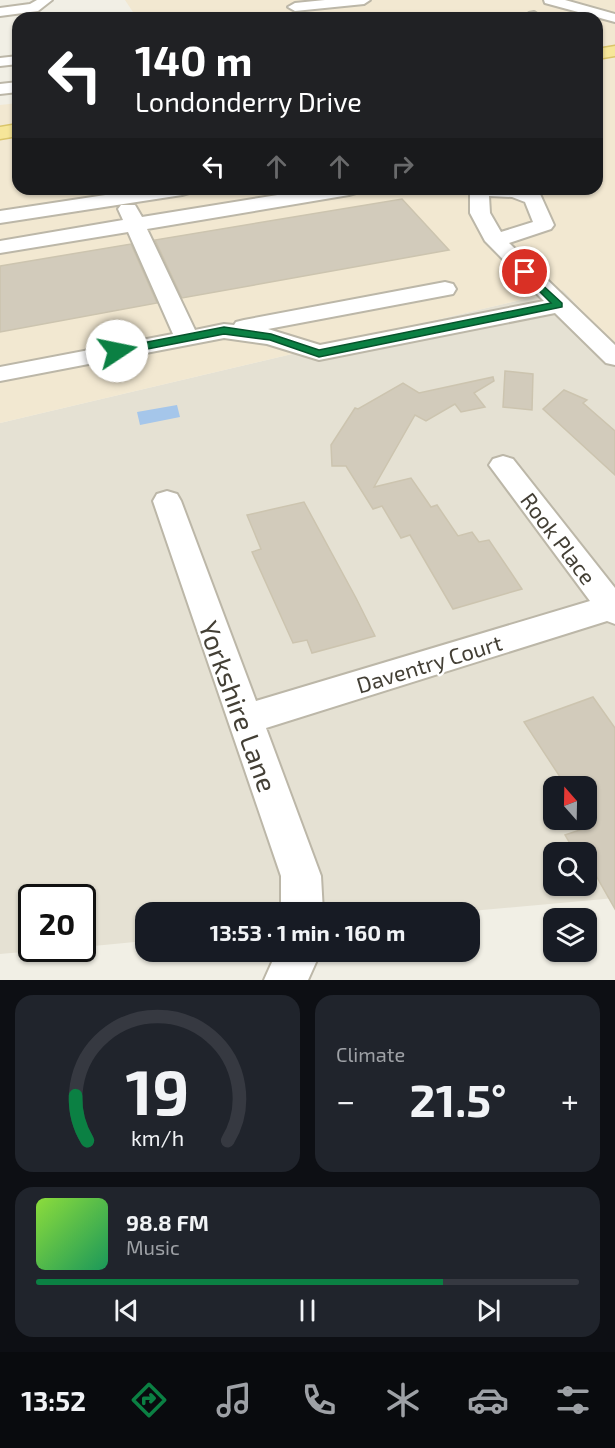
<!DOCTYPE html>
<meta charset="utf-8">
<style>
body{margin:0;font-family:"Exo 2",sans-serif;background:#20242c;color:#f1f3f6;height:100vh;display:flex;flex-direction:column;font-size:22px;white-space:nowrap}
*{box-sizing:border-box;margin:0}
p{font-size:20px;color:#9ea1a6}
.icon{flex:none;width:33px;height:33px;fill:none;stroke:currentColor;stroke-width:2;stroke-linecap:round;stroke-linejoin:round}
.map{position:relative;height:980px;overflow:hidden}
.drawer{display:flex;flex-direction:column;gap:15px;padding:15px;background:#0d0f14;flex:1}
.drawer>*{flex:none}
.hud{position:absolute;left:12px;top:12px;width:591px;height:183px;border-radius:18px;box-shadow:0 2px 4px #0004;background:#202124;color:#fff;overflow:hidden}
.needle{width:39px;rotate:340deg}
.tools{position:absolute;left:543px;top:776px;display:grid;gap:12px}
.tools a{display:grid;place-items:center;width:54px;height:54px;border-radius:12px;background:#171b24;box-shadow:0 2px 4px #0004;font-size:30px}
.speed{position:absolute;left:18px;top:884px;display:flex;gap:12px;font-size:30px;font-weight:700;text-align:center}
.speed>*{display:grid;place-content:center;width:78px;height:78px;border-radius:50%;background:#171b24;box-shadow:0 2px 4px #0004;line-height:1}
.speed .limit{border:3px solid #111;border-radius:9px;background:#fff;color:#111}
.pin{position:absolute;display:grid;place-items:center;width:51px;height:51px;color:#fff;margin:-26px;border:3px solid #fff;border-radius:50%;box-shadow:0 2px 6px #0007}
.me{position:absolute;width:66px;margin:-33px;rotate:79deg;stroke-linejoin:round;filter:drop-shadow(0 0 4px #0008)}
.turn{display:flex;align-items:center;gap:21px;height:126px;padding:0 24px;font-size:27px}
.turn .icon{width:78px;height:78px;stroke-width:2.5}
.turn b{display:block;font-size:42px;line-height:51px}
.lanes{display:flex;align-items:center;height:57px;padding:0 24px;background:#0003;justify-content:center;gap:30px;direction:ltr}
.lanes .off{opacity:.35}
.big{font-size:45px;font-weight:700;line-height:1.1}
.drawer .widget{flex:1;display:flex;flex-direction:column;justify-content:center;gap:9px;min-width:0;padding:0 21px;border-radius:18px;background:#20242c}
.drawer .dial{align-items:center;gap:0}
.dial svg{height:156px;overflow:visible;fill:none;stroke:#363941;stroke-width:7;stroke-linecap:round;text-anchor:middle}
.dial text{fill:#f1f3f6;stroke:none}
.song{display:flex;align-items:center;gap:18px}
.cover{width:72px;height:72px;border-radius:9px;background:linear-gradient(135deg,hsl(90 70% 55%),hsl(150 70% 35%))}
.played{height:6px;border-radius:3px;background:linear-gradient(90deg,#0b8043 75%,#363941 75%)}
.keys{display:flex;justify-content:space-around;direction:ltr}
.heat{display:flex;justify-content:space-between;align-items:center;font-size:33px;direction:ltr}
.drawer .tiles{flex:1;display:grid;gap:15px;grid-template-columns:1fr 1fr}
.widget:last-child{grid-column:span 2}
.trip{position:absolute;left:135px;top:902px;width:345px;height:60px;border-radius:18px;background:#171b24;box-shadow:0 2px 4px #0004;font-weight:700;line-height:60px;text-align:center}
.menu{display:flex;height:96px;justify-content:space-around;align-items:center;background:#090b0e;color:#9ea1a6}
.menu .icon{width:42px;height:42px}
.menu .active{color:#0b8043}
.menu b{font-size:27px;color:#f1f3f6}
.map>svg:first-child{display:block}
.residential{fill:#e5e1d3;fill-rule:evenodd}
.commercial{fill:#f2e8d1}
.water{fill:#a5c6ea}
.building{fill:#d2cbbb;stroke:#ccc4af;stroke-width:1.5}
.lines{fill:none;stroke-linecap:round;stroke-linejoin:round}
.minor-casing{stroke:#bcb7a8;stroke-width:4}
.major-casing{stroke:#dac56a;stroke-width:3}
.minor{fill:#fff;fill-rule:evenodd}
.major{fill:#f6e699;fill-rule:evenodd}
.route{fill:#0b8043;stroke:#07532c;stroke-width:1.5}
.labels{text-anchor:middle;dominant-baseline:central;stroke-width:5;stroke-linejoin:round;paint-order:stroke}
.street-label{font-size:22px;fill:#433f35;stroke:#fff}
.near-street-label{font-size:27px;fill:#433f35;stroke:#fff}
</style>
<div class="map">
<svg width="615" height="980" viewBox="0 0 615 980">
<rect width="100%" height="100%" fill="#f1efe5"/>
<path class="residential" d="M 563,290 L 615,346 L 615,898 L 460,912 L 146,912 L 145,941 L 83,947 L 82,897 L 32,897 L 32,948 L 67,948 L 0,954 L 0,423 ZM 554,786 L 586,786 L 586,819 L 554,819 ZM 554,852 L 586,852 L 586,885 L 554,885 Z"/>
<path class="commercial" d="M 125,0 L 615,0 L 615,346 L 563,290 L 0,423 L 0,105 L 18,103 L 18,189 L 597,189 L 597,18 L 137,18 Z"/>
<path class="water" d="M 177,405 L 180,417 L 140,425 L 137,412 Z"/>
<path class="building" d="M 402,199 L 449,250 L 182,298 L 155,240 Z
M 131,244 L 157,303 L 0,332 L 0,266 Z
M 505,371 L 533,374 L 532,410 L 503,407 Z
M 493,377 L 494,381 L 474,393 L 485,407 L 461,412 L 455,404 L 426,421 L 415,415 L 374,487 L 411,478 L 431,507 L 437,505 L 458,536 L 472,532 L 479,542 L 489,540 L 522,589 L 453,609 L 410,535 L 401,538 L 382,506 L 373,509 L 346,466 L 332,466 L 331,445 L 355,408 L 358,409 L 403,383 L 419,393 Z
M 564,390 L 587,400 L 583,403 L 615,431 L 615,475 L 543,409 Z
M 304,502 L 356,598 L 375,636 L 312,653 L 307,640 L 293,643 L 252,552 L 261,549 L 247,515 Z
M 593,697 L 615,728 L 615,909 L 595,874 L 586,877 L 586,852 L 575,852 L 565,835 L 586,828 L 586,786 L 566,786 L 524,722 Z"/>
<g class="lines">
<defs>
<path id="minor" d="M 37,0 L 52,0 L 38,11 L 0,16 L 0,8 L 30,4 Z
M 325,0 L 370,0 L 364,4 L 295,11 L 288,7 L 295,3 Z
M 544,0 L 565,0 L 615,14 L 615,22 L 545,3 Z
M 534,12 L 543,18 L 529,18 L 529,13 Z
M 18,56 L 18,64 L 0,66 L 0,58 Z
M 18,82 L 18,92 L 0,94 L 0,84 Z
M 145,189 L 191,189 L 189,193 L 182,195 L 0,223 L 0,211 Z
M 315,189 L 358,189 L 356,193 L 349,195 L 147,229 L 195,330 L 224,324 L 234,325 L 236,322 L 244,320 L 445,282 L 453,284 L 456,289 L 453,294 L 268,329 L 320,345 L 544,301 L 485,241 L 470,213 L 470,189 L 526,189 L 540,194 L 554,225 L 551,229 L 509,243 L 615,345 L 615,365 L 606,363 L 555,313 L 319,360 L 267,344 L 224,338 L 0,381 L 0,367 L 173,334 L 128,232 L 0,253 L 0,241 L 123,220 L 118,209 L 121,205 L 135,205 L 142,217 ZM 489,196 L 512,197 L 525,202 L 533,222 L 501,232 L 490,213 Z
M 503,456 L 513,459 L 615,588 L 615,624 L 607,621 L 266,728 L 321,876 L 323,912 L 281,912 L 281,876 L 153,501 L 157,494 L 167,491 L 177,494 L 181,501 L 256,701 L 590,601 L 489,465 L 493,459 Z
M 277,951 L 321,951 L 308,980 L 264,980 Z"/>
<path id="major" d="M 615,46 L 615,56 L 597,59 L 597,49 Z
M 18,124 L 18,136 L 0,139 L 0,127 Z"/>
</defs>
<use href="#minor" class="minor-casing"/>
<use href="#major" class="major-casing"/>
<use href="#minor" class="minor"/>
<use href="#major" class="major"/>
</g>
<path class="route" d="M 525,269 L 562,303 L 562,307 L 319,357 L 270,340 L 224,334 L 117,355 L 111,351 L 117,348 L 224,327 L 271,334 L 319,350 L 551,303 L 522,274 L 522,270 Z"/>
<g class="labels">
<g class="street-label">
<text transform="translate(559 538) rotate(53)">Rook Place</text>
<text transform="translate(429 663) rotate(-17)">Daventry Court</text>
</g>
<g class="near-street-label">
<text transform="translate(239 706) rotate(70)">Yorkshire Lane</text>
</g>
</g>
</svg>
<div class="tools">
<a><svg class="needle" viewBox="-14 -14 28 28"><path d="M0-13l5 13h-10z" fill="#e53935"/><path d="M0 13l5-13h-10z" fill="#9ea1a6"/></svg></a>
<a><svg class="icon" aria-label="search" viewBox="0 0 24 24"><circle cx="10" cy="10" r="6"/><path d="M15 15l6 6"/></svg></a>
<a><svg class="icon" aria-label="layers" viewBox="0 0 24 24"><path d="M12 4l9 5-9 5-9-5zM3 14l9 5 9-5"/></svg></a>
</div>
<div class="speed"><div class="limit">20</div></div>
<div class="pin" style="left:525px;top:272px;background:#d93025"><svg class="icon" aria-label="arrive" viewBox="0 0 24 24"><path d="M6 21V4h12l-3 4 3 4H6"/></svg></div>
<svg class="me" style="left:117px;top:351px" viewBox="-20 -20 40 40"><circle r="19" fill="#fff"/><path d="M0-13L10 11 0 6-10 11z" fill="#0b8043"/></svg>
<div class="trip">13:53 · 1 min · 160 m</div>
<div class="hud">
<div class="turn"><svg class="icon" aria-label="left" viewBox="0 0 24 24"><path d="M17 20v-9H6M10 6l-5 5 5 5"/></svg><div><b>140 m</b>Londonderry Drive</div></div>
<div class="lanes"><svg class="icon" aria-label="left" viewBox="0 0 24 24"><path d="M17 20v-9H6M10 6l-5 5 5 5"/></svg><svg class="icon off" aria-label="ahead" viewBox="0 0 24 24"><path d="M12 20V5M6 11l6-6 6 6"/></svg><svg class="icon off" aria-label="ahead" viewBox="0 0 24 24"><path d="M12 20V5M6 11l6-6 6 6"/></svg><svg class="icon off" aria-label="right" viewBox="0 0 24 24"><path d="M7 20v-9h11M14 6l5 5-5 5"/></svg></div>
</div>
</div>
<section class="drawer">
<div class="tiles">
<div class="widget dial"><svg viewBox="0 0 100 80">
<path d="M14 69A42 42 0 1 1 86 69"/>
<path d="M14 69A42 42 0 0 1 8 46" stroke="#0b8043"/>
<text x="50" y="56" font-size="32" font-weight="700">19</text>
<text x="50" y="72" font-size="11">km/h</text>
</svg></div>
<div class="widget"><p>Climate</p>
<div class="heat"><a>−</a><b class="big">21.5°</b><a>+</a></div>
</div>
<div class="widget">
<div class="song"><i class="cover"></i><div><b>98.8 FM</b><p>Music</p></div></div>
<div class="played"></div>
<div class="keys"><svg class="icon" aria-label="previous" viewBox="0 0 24 24"><path d="M18 5L8 12l10 7zM5 5v14"/></svg><svg class="icon" aria-label="pause" viewBox="0 0 24 24"><path d="M8 5v14M16 5v14"/></svg><svg class="icon" aria-label="next" viewBox="0 0 24 24"><path d="M6 5l10 7-10 7zM19 5v14"/></svg></div>
</div>
</div>
</section>
<nav class="menu">
<b>13:52</b>
<svg class="icon active" aria-label="directions" viewBox="0 0 24 24"><path d="M12 3l9 9-9 9-9-9zM9 14v-3h6M13 9l2 2-2 2"/></svg>
<svg class="icon" aria-label="music" viewBox="0 0 24 24"><path d="M9 18V5l10-2v13"/><circle cx="6" cy="18" r="3"/><circle cx="16" cy="16" r="3"/></svg>
<svg class="icon" aria-label="phone" viewBox="0 0 24 24"><path d="M5 4h4l2 5-3 2q2 4 5 5l2-3 5 2v4C11 20 4 13 5 4z"/></svg>
<svg class="icon" aria-label="climate" viewBox="0 0 24 24"><path d="M12 3v18M4 7l16 10M4 17L20 7"/></svg>
<svg class="icon" aria-label="car" viewBox="0 0 24 24"><path d="M5 17H2v-5l4-1 3-4h7l3 4 3 1v5h-3M9 17h6M6 11h13"/><circle cx="7" cy="17" r="2"/><circle cx="17" cy="17" r="2"/></svg>
<svg class="icon" aria-label="filters" viewBox="0 0 24 24"><path d="M4 7h16M4 17h16"/><circle cx="9" cy="7" r="2"/><circle cx="15" cy="17" r="2"/></svg>
</nav>
